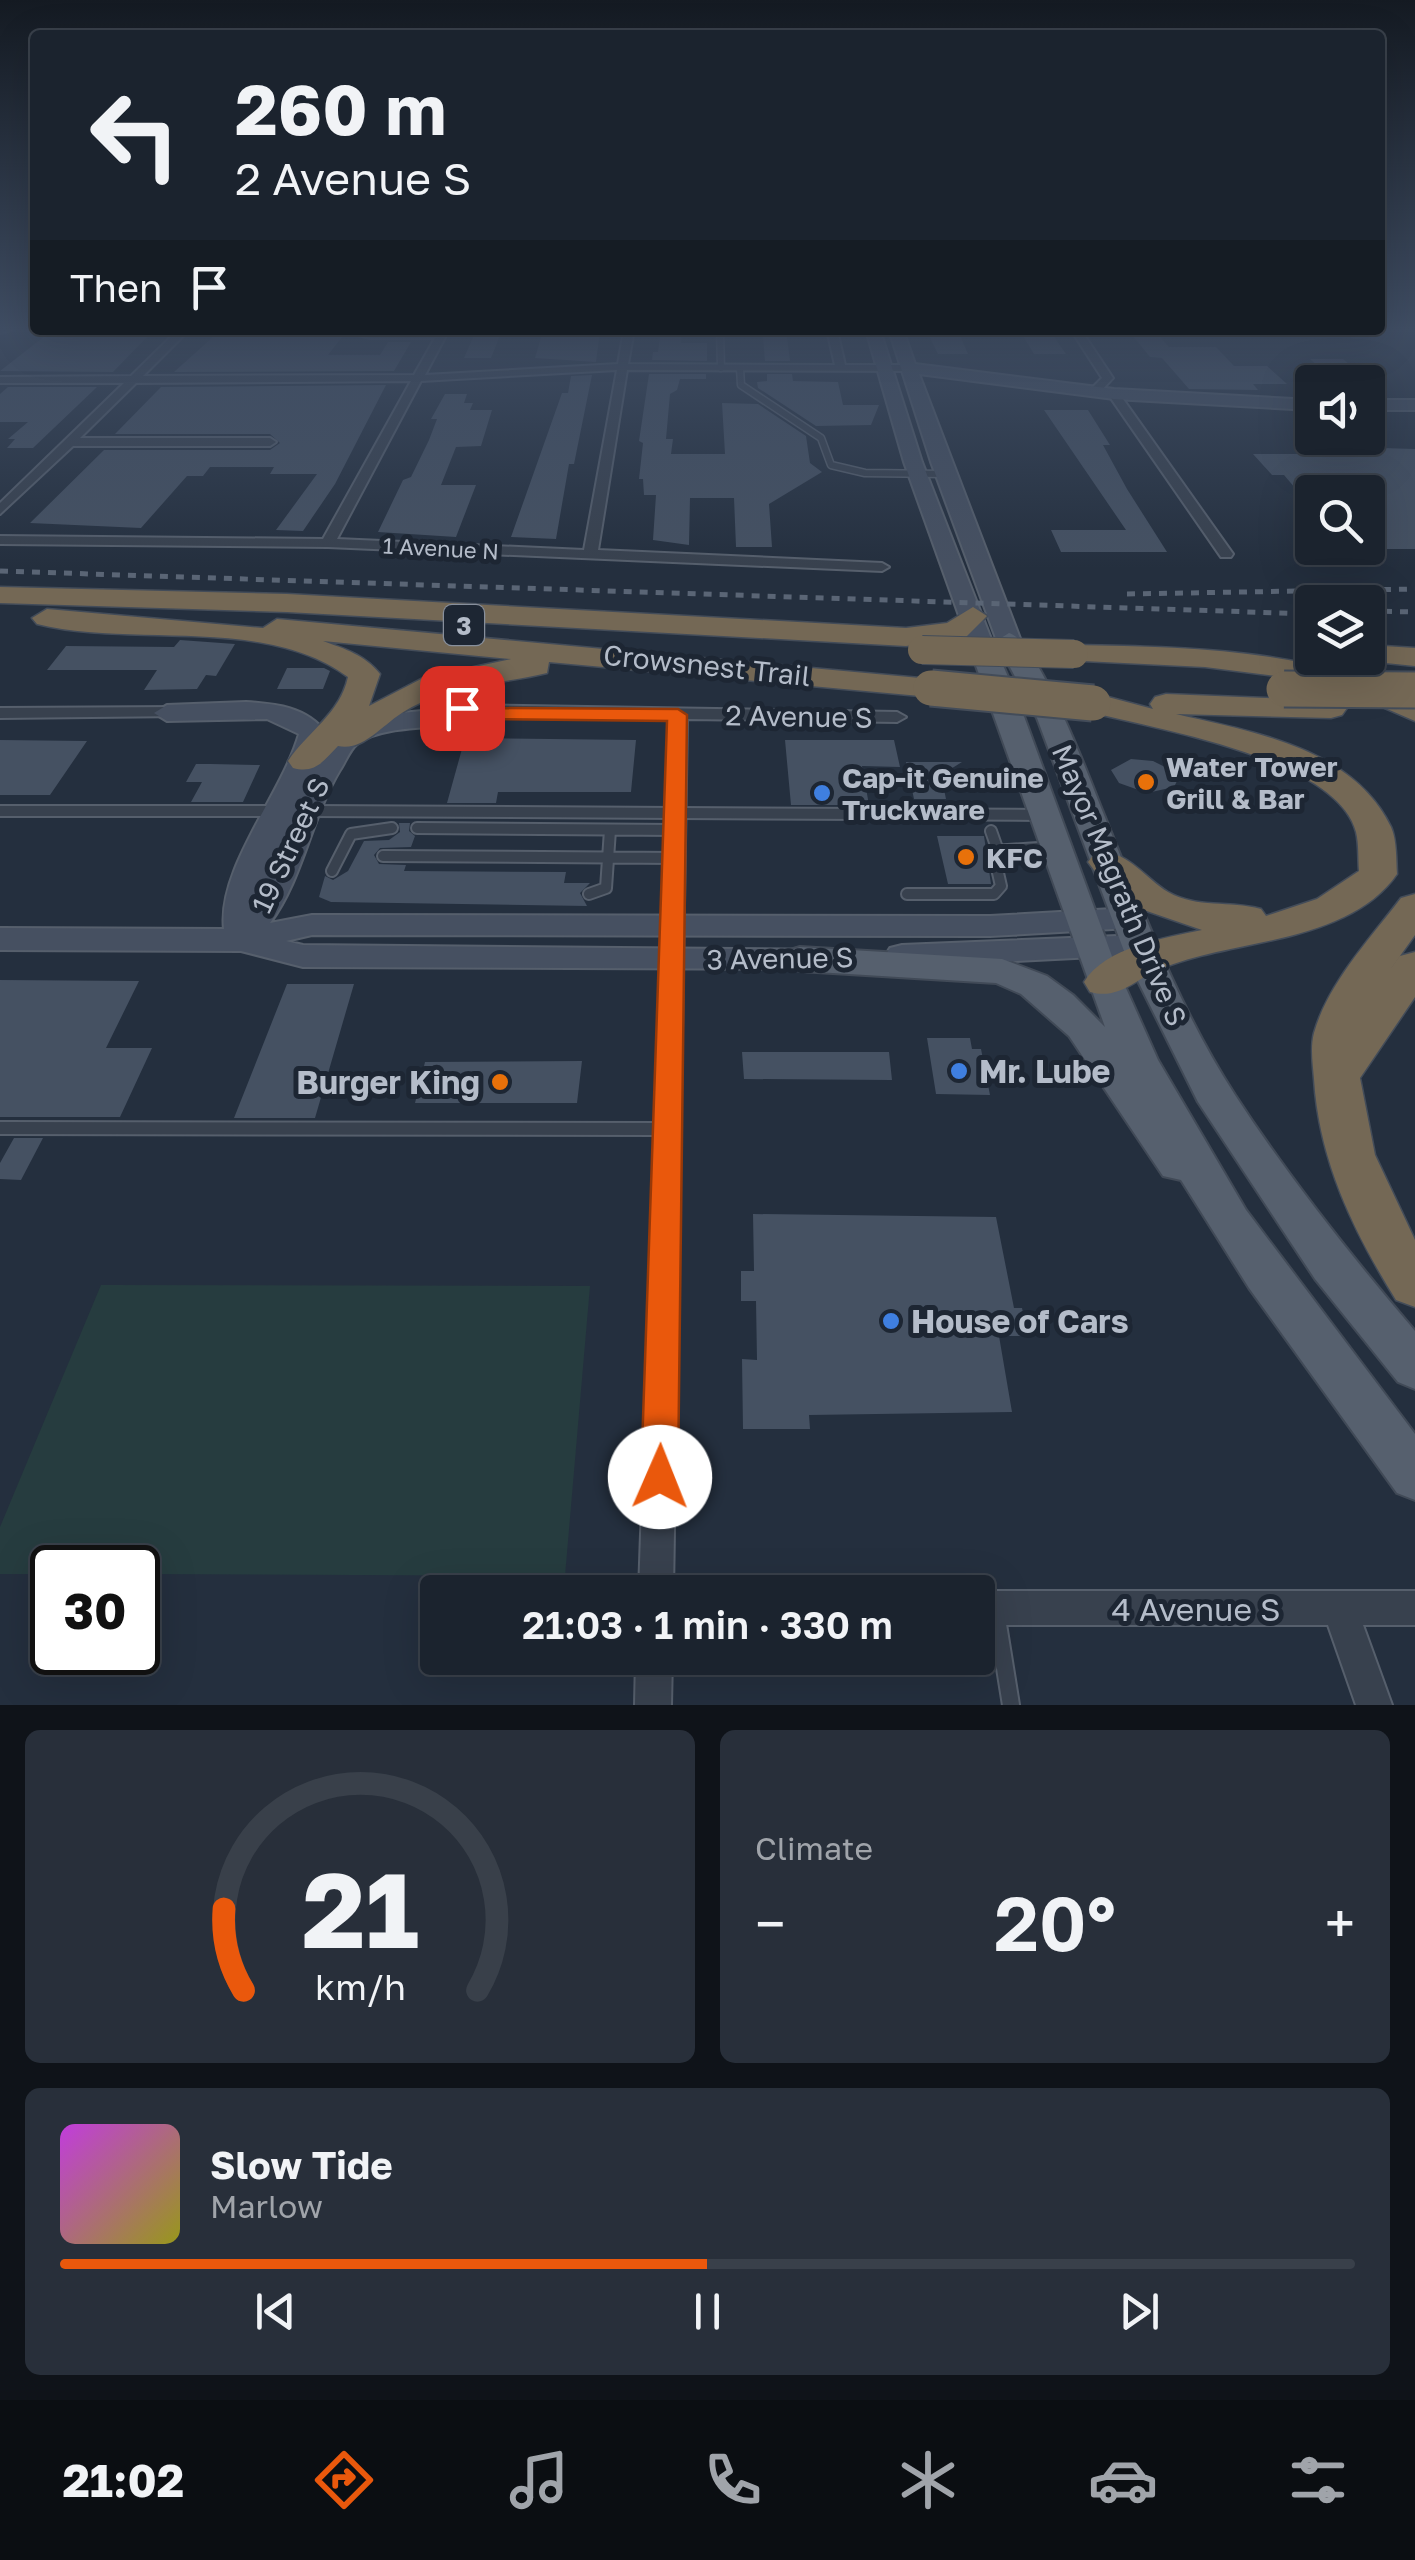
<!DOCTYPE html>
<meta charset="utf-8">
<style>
body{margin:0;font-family:"Golos Text",sans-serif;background:#282f3a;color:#f1f3f6;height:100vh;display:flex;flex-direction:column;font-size:38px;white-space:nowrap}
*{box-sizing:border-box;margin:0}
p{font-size:32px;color:#a0a4aa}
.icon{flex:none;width:55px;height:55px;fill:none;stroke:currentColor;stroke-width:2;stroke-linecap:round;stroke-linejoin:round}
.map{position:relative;height:1705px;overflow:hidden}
.side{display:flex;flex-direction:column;gap:25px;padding:25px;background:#0f1319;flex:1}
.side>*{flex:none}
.guide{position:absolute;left:30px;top:30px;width:1355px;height:305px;border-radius:10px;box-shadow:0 10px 40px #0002,0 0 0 2px #39404a;background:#1b232e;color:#f1f3f6;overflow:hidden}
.fabs{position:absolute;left:1295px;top:365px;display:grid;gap:20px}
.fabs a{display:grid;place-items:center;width:90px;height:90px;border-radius:10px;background:#1b232e;box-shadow:0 10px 40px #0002,0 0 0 2px #39404a;font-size:50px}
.speed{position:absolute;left:30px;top:1545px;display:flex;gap:20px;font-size:50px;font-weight:700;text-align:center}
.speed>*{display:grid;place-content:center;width:130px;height:130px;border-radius:50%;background:#1b232e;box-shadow:0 10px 40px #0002,0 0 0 2px #39404a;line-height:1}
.speed .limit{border:5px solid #111;border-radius:15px;background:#fff;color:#111}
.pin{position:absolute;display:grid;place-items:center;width:85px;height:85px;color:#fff;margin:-42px;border-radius:20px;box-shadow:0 5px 15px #0006}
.me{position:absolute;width:110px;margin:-55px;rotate:1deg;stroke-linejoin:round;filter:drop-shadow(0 0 8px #0008)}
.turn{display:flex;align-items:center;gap:35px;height:210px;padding:0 40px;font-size:45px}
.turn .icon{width:130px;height:130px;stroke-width:2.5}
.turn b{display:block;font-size:70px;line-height:85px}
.then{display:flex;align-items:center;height:95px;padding:0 40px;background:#0003;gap:20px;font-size:38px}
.big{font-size:75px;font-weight:600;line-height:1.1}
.side .card{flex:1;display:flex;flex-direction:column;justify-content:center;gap:15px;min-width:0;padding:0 35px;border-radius:15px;background:#282f3a}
.side .dial{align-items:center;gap:0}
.dial svg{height:260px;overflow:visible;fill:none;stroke:#39404a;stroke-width:7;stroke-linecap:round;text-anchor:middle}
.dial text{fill:#f1f3f6;stroke:none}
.song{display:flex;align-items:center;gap:30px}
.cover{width:120px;height:120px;border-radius:15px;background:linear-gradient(135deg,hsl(290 70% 55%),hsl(60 70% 35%))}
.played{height:10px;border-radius:5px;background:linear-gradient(90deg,#ea580c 50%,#39404a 50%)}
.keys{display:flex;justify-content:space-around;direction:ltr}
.heat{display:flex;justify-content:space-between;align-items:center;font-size:55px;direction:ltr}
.side .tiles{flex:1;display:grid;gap:25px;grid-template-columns:1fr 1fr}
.card:last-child{grid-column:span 2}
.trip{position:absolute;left:420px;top:1575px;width:575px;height:100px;border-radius:10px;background:#1b232e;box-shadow:0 10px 40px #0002,0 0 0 2px #39404a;font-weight:600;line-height:100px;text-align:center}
.dock{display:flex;height:160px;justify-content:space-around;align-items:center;background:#0b0e12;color:#a0a4aa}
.dock .icon{width:70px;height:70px}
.dock .selected{color:#ea580c}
.dock b{font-size:45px;color:#f1f3f6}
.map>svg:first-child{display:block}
.green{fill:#263c3f}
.building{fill:#455162}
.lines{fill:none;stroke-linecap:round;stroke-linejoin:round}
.lane-far3-casing{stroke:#565f6c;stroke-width:9}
.lane-far2-casing{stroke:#565f6c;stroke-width:14}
.lane-far1-casing{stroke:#565f6c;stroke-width:16}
.lane-casing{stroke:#565f6c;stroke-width:20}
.street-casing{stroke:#565f6c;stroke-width:4}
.secondary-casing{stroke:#565f6c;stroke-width:4}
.primary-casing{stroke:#414a57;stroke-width:4}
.highway-casing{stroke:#434c59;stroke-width:3}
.lane-far3{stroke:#38414e;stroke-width:6}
.lane-far2{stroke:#38414e;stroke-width:10}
.lane-far1{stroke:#38414e;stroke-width:12}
.lane{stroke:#38414e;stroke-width:16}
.street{fill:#38414e;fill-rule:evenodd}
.secondary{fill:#465061;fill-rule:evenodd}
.primary{fill:#56606e;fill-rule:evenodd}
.highway{fill:#746855;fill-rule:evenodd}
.rail{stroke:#5a6575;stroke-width:5;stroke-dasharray:8 8;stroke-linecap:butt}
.highway-bridge-far1-casing{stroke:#434c59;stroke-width:30;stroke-linecap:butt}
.highway-bridge-casing{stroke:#434c59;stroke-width:39;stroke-linecap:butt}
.highway-bridge-far1{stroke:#746855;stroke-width:28}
.highway-bridge{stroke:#746855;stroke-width:35}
.route{fill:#ea580c;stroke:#983908;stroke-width:2.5}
.food-dot{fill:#e8710a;stroke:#1d2633;stroke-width:4}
.shop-dot{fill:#3f7fe0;stroke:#1d2633;stroke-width:4}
.labels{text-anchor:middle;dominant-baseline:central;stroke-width:10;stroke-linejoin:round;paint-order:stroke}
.far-street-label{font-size:22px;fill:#b4bcc9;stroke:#1d2633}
.shield{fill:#1d2633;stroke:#878f9c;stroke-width:2.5}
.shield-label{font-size:25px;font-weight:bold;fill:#b4bcc9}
.street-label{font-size:28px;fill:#b4bcc9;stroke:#1d2633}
.poi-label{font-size:28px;font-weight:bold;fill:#b4bcc9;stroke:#1d2633;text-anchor:start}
.near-poi-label{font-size:32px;font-weight:bold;fill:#b4bcc9;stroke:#1d2633;text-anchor:start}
.near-street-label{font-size:32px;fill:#b4bcc9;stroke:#1d2633}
</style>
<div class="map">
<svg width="1415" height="1705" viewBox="0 0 1415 1705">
<rect width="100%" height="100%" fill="#242f3e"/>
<path class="green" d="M 101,1285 L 590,1286 L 565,1576 L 138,1574 L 138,1568 L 52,1568 L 52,1574 L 0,1574 L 0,1527 Z"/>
<path class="building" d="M 661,330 L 682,330 L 681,343 L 707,343 L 707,361 L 652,360 L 653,352 L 658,352 Z
M 926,330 L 958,331 L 968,354 L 938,354 Z
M 543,331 L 600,331 L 596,362 L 535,358 Z
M 1020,331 L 1050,331 L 1066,354 L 1034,354 Z
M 475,333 L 501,333 L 491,358 L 464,358 Z
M 45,336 L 148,336 L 113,372 L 0,371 Z
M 1133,336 L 1160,337 L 1169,347 L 1216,347 L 1234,366 L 1267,366 L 1287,384 L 1253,384 L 1258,390 L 1189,389 L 1162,358 L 1150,357 Z
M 213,337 L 342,337 L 328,355 L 380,355 L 388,342 L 411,342 L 394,371 L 174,372 Z
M 763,337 L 787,337 L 790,361 L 765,361 Z
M 1310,359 L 1343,359 L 1370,382 L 1335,382 Z
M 649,374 L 706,374 L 706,379 L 680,379 L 677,390 L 670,394 L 666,439 L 673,439 L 671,454 L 725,454 L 722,403 L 758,404 L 806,436 L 810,463 L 822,472 L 769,504 L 772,547 L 736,547 L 734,498 L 690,498 L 689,545 L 653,540 L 656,495 L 644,495 L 643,479 L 639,479 L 643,443 L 639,441 Z
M 767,374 L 792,374 L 793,381 L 838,382 L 843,405 L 879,405 L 871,425 L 816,426 L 758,388 L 757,382 L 767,381 Z
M 592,375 L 574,464 L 569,464 L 556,539 L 511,537 L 562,393 L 568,393 L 571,376 Z
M 386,385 L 335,484 L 303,531 L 276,530 L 317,474 L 270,474 L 274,467 L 210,467 L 203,476 L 187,476 L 141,528 L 30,523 L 104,450 L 270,450 L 280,443 L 270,434 L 115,434 L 161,387 Z
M 8,387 L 97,387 L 33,448 L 7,448 L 15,439 L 8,439 L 28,422 L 0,422 L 0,394 Z
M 445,394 L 467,394 L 464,403 L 473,403 L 470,410 L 492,410 L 481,446 L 456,447 L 441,485 L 476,485 L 456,537 L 378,532 L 403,480 L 411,477 L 429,440 L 437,419 L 431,419 Z
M 1044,410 L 1088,410 L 1110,445 L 1103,445 L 1127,489 L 1167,552 L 1061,552 L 1051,530 L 1126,530 Z
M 1319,446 L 1415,449 L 1415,549 L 1368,549 L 1368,492 L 1312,492 L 1312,508 L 1284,475 L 1272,475 L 1253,454 L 1314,454 L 1311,450 L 1323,450 Z
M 180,640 L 235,644 L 216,676 L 206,675 L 197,689 L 144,690 L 157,670 L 47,670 L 66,646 L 174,647 Z
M 287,668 L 324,668 L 330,671 L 323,689 L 277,689 Z
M 465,738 L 636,740 L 631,792 L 498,792 L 496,803 L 447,803 Z
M 0,740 L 87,741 L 50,795 L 0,795 Z
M 785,740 L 894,740 L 900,767 L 862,766 L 869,805 L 791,805 Z
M 1131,759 L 1153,761 L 1171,770 L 1177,781 L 1174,787 L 1147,793 L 1119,783 L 1111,770 Z
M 906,762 L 962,762 L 941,775 L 946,799 L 914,799 Z
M 196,764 L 211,764 L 260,765 L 243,802 L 191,802 L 202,782 L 186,782 Z
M 399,823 L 410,823 L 409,831 L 415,836 L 411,847 L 380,848 L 374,855 L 379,864 L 406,865 L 404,871 L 566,872 L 564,883 L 590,883 L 580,893 L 587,906 L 331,902 L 319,897 L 325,876 L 333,880 L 348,871 L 364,841 L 389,840 L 400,832 Z
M 937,836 L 984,836 L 991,884 L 948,884 Z
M 0,980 L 139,981 L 106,1048 L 152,1048 L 120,1117 L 0,1117 Z
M 287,984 L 354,984 L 315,1118 L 234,1118 Z
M 927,1038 L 970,1038 L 972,1049 L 981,1049 L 990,1095 L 936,1094 Z
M 742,1052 L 889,1052 L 892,1080 L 744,1079 Z
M 582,1061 L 577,1103 L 415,1103 L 425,1062 Z
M 14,1138 L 43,1138 L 21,1180 L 0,1179 L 0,1163 Z
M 753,1214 L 996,1217 L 1014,1308 L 1022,1308 L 1028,1336 L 999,1336 L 1012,1412 L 809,1415 L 810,1429 L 743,1429 L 742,1359 L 757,1360 L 756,1301 L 741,1301 L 741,1271 L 754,1271 Z"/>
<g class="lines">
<defs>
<path id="lane-far3" d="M 720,330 L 721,368
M 740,368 L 741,385 L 821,438 L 831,465 L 865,473 L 944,474"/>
<path id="lane-far2" d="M 0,811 L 273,811
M 310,811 L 1042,815
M 417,828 L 676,830
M 991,831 L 997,848
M 383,856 L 676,858
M 332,871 L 351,834 L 392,828
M 589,894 L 606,888 L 610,830
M 907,894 L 994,894 L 1001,886 L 993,851 L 1052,847"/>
<path id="lane-far1" d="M 0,1128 L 664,1129"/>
<path id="lane" d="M 996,1612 L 1011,1705"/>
<path id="street" d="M 0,329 L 14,329 L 0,333 Z
M 178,330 L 189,330 L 143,376 L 414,375 L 435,338 L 370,338 L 338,330 L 449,330 L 425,375 L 618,364 L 624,330 L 634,330 L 628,364 L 835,365 L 827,330 L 837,330 L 845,365 L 911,365 L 916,368 L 911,371 L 627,370 L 598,550 L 882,563 L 889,567 L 882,571 L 328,547 L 0,544 L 0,536 L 323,539 L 411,381 L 136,383 L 80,438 L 270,438 L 276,442 L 270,446 L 73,446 L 0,514 L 0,503 L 124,383 L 0,383 L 0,377 L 131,376 ZM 617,370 L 584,550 L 337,539 L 421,381 Z
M 1071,330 L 1081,330 L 1113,378 L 1099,393 L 1089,391 L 1102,378 Z
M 1110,392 L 1118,392 L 1233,554 L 1231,557 L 1221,557 L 1108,394 Z
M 469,705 L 897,712 L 906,717 L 897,722 L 687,719 L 673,1592 L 639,1592 L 669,718 L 463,714 L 460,710 Z
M 178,707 L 187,712 L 184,716 L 0,718 L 0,708 Z
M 978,1591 L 1415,1591 L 1415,1625 L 1363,1625 L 1392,1705 L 1356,1705 L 1328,1625 L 978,1625 L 978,1592 L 974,1592 Z
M 636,1658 L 672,1658 L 671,1705 L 635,1705 Z"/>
<path id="secondary" d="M 866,330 L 880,330 L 922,462 L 995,649 L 992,654 L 983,656 L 971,649 L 904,462 Z
M 889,330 L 903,330 L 915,364 L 1114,389 L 1312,400 L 1312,410 L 1114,399 L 919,374 L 1021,641 L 1009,648 L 997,641 L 931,462 Z
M 1368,400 L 1415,400 L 1415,410 L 1368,410 Z
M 246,702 C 276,704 307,707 326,733 L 319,761 L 338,732 L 391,714 L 484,705 L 497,713 C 481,733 387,719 357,744 C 350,749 345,763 340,770 C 311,818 303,879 270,923 L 312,915 L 990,916 L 1130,908 L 1141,911 L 1146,918 L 1141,925 L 1130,928 L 990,936 L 312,935 L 286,941 L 303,945 L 833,950 L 838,958 L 833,966 L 821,969 L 303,967 L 241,951 L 0,950 L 0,928 L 224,929 C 217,868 282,794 299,734 L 267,719 L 167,721 L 154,713 L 167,705 Z
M 1141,935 L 1153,938 L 1157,946 L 1153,954 L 902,967 L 890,964 L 885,956 L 890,948 L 902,945 Z"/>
<path id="primary" d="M 1009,633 C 1037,640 1088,774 1100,805 C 1140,903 1177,1006 1235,1095 C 1289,1178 1351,1256 1415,1331 L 1415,1389 L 1398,1382 L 1315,1279 L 1198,1102 L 1127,959 L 1037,718 L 996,641 Z
M 983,641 L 996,649 L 1018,700 L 1113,959 L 1158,1060 L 1246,1210 L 1415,1434 L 1415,1500 L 1397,1493 L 1249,1288 L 1181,1180 L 1163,1176 L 1069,1036 L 1021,994 L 996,983 L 800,971 L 787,967 L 782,959 L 787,951 L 800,947 L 1002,959 L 1047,976 L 1073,995 L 1105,1027 L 970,649 Z"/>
<path id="highway" d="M 0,587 L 287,594 L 906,628 L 947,623 L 973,607 L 987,616 L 966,637 L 906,646 L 287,612 L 0,603 Z
M 47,609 L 263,628 L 277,619 L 931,679 L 947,688 L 931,697 L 549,662 L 547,673 C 494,686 454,682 405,711 C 384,723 363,752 338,746 C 323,761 316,774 293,768 L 288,761 C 308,731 340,714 348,677 C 265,615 132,648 37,624 L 32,618 ZM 323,641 L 511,659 L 423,678 L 369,706 L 380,674 C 365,655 345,649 323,641 Z
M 1074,645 C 1191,647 1307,649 1415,699 L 1415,721 L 1364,699 L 1292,678 L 1205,667 L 1063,660 L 1059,654 Z
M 1368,645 L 1415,648 L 1415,666 L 1357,660 L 1355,658 L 1368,658 Z
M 1093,693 L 1153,709 L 1150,704 L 1155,697 L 1166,694 L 1342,701 L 1347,708 L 1342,715 L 1331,718 L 1176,714 C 1253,732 1353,748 1391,827 C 1397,840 1396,860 1397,874 C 1384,893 1365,907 1344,917 C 1286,945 1219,945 1160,969 C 1134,980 1119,1000 1090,992 L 1084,982 C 1105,947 1165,938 1202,930 L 1141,909 L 1094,870 L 1088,862 L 1094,854 C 1125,846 1143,877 1168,892 C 1198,909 1229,900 1261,909 L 1266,916 L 1317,899 L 1359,871 C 1358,859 1359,844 1356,832 C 1336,756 1148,728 1082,710 L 1077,703 L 1082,696 Z
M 1415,894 L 1415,935 L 1387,974 L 1400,956 L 1415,952 L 1415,997 L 1360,1078 L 1375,1155 L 1415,1240 L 1415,1307 L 1396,1300 C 1354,1232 1319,1161 1314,1079 C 1313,1065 1310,1048 1314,1033 C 1328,983 1370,939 1401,898 Z"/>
</defs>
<use href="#lane-far3" class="lane-far3-casing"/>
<use href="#lane-far2" class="lane-far2-casing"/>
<use href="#lane-far1" class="lane-far1-casing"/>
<use href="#lane" class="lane-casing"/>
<use href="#street" class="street-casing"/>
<use href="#secondary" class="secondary-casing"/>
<use href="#primary" class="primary-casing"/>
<use href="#highway" class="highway-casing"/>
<use href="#lane-far3" class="lane-far3"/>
<use href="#lane-far2" class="lane-far2"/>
<use href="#lane-far1" class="lane-far1"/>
<use href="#lane" class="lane"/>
<use href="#street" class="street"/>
<use href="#secondary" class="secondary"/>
<use href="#primary" class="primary"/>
<use href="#highway" class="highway"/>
<path class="rail" d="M 0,571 L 1312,614
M 1127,594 L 1415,589
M 1368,611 L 1415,612"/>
<defs>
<path id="highway-bridge-far1" d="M 922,650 L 1074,654"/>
<path id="highway-bridge" d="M 931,688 L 1093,703
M 1284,689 L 1415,690"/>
</defs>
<use href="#highway-bridge-far1" class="highway-bridge-far1-casing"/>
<use href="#highway-bridge" class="highway-bridge-casing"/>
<use href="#highway-bridge-far1" class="highway-bridge-far1"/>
<use href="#highway-bridge" class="highway-bridge"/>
</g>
<linearGradient id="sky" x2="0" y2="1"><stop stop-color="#141a22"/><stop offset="0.58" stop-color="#3f4d63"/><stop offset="1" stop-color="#3f4d63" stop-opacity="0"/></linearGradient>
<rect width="1415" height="568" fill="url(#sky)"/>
<path class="route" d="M 462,702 L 484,708 L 678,709 L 687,715 L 678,1477 L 672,1489 L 660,1494 L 647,1489 L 641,1477 L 667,721 L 484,719 L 455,712 L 452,708 Z"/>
<g class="food-dot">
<circle cx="1146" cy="782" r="10"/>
<circle cx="966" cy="857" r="10"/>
<circle cx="500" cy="1082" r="10"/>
</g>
<g class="shop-dot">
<circle cx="822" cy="793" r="10"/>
<circle cx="959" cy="1071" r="10"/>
<circle cx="891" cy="1321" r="10"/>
</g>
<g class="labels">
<g class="far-street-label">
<text transform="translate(441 548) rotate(3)">1 Avenue N</text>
</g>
<rect class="shield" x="444" y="605" width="40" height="40" rx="8"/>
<g class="shield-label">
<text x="464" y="625">3</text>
</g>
<g class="street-label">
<text transform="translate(707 665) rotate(6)">Crowsnest Trail</text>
<text transform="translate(799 716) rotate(1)">2 Avenue S</text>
<text transform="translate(290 845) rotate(-65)">19 Street S</text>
<text transform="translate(1120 885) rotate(67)">Mayor Magrath Drive S</text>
<text transform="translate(780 958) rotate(-1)">3 Avenue S</text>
</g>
<g class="poi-label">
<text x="1166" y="766">Water Tower<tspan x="1166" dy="32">Grill &amp; Bar</tspan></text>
<text x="842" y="777">Cap-it Genuine<tspan x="842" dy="32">Truckware</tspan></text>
<text x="986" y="857">KFC</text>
</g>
<g class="near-poi-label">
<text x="979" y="1071">Mr. Lube</text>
<text x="480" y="1082" text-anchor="end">Burger King</text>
<text x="911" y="1321">House of Cars</text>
</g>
<g class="near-street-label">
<text x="1196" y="1609">4 Avenue S</text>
</g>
</g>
</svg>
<div class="fabs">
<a><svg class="icon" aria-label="sound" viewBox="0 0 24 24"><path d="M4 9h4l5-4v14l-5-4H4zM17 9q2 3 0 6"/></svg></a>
<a><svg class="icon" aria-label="search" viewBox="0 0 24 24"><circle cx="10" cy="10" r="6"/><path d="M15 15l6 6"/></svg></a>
<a><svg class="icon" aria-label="layers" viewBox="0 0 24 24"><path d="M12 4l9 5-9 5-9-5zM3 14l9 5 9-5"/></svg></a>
</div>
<div class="speed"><div class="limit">30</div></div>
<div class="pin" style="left:462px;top:708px;background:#d93025"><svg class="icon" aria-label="arrive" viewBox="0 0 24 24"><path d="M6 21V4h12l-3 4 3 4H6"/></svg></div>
<svg class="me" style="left:660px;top:1477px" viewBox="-20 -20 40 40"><circle r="19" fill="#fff"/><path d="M0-13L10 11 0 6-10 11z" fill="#ea580c"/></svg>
<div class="trip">21:03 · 1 min · 330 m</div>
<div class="guide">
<div class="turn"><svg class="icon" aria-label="left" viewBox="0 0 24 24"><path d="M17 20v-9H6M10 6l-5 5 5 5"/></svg><div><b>260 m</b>2 Avenue S</div></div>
<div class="then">Then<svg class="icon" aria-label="arrive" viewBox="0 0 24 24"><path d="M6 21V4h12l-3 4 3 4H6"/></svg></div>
</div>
</div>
<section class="side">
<div class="tiles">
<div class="card dial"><svg viewBox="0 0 100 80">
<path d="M14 69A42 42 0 1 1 86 69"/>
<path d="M14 69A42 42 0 0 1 8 44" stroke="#ea580c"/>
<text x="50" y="56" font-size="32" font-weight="700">21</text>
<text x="50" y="72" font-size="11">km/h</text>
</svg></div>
<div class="card"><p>Climate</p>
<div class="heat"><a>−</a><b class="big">20°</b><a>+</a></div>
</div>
<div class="card">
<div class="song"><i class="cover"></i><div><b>Slow Tide</b><p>Marlow</p></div></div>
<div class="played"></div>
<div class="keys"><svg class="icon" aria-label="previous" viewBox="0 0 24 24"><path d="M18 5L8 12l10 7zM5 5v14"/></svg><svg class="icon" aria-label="pause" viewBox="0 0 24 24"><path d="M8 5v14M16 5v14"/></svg><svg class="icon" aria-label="next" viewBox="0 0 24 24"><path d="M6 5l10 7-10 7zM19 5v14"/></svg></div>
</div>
</div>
</section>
<nav class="dock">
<b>21:02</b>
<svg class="icon selected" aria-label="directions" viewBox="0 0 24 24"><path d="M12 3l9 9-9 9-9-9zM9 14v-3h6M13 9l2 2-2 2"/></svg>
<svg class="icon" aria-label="music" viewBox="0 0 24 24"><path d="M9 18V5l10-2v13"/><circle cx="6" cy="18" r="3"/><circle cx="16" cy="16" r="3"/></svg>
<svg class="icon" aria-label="phone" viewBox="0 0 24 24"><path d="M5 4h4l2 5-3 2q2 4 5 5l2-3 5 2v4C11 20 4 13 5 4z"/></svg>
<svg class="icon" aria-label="climate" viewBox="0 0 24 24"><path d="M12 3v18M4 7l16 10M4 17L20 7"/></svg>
<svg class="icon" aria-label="car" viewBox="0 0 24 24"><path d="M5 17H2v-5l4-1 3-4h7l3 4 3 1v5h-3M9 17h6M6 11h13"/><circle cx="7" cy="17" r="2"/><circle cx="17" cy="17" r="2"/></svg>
<svg class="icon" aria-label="filters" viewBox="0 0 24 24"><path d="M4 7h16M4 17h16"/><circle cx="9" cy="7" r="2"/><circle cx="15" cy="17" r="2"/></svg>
</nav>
